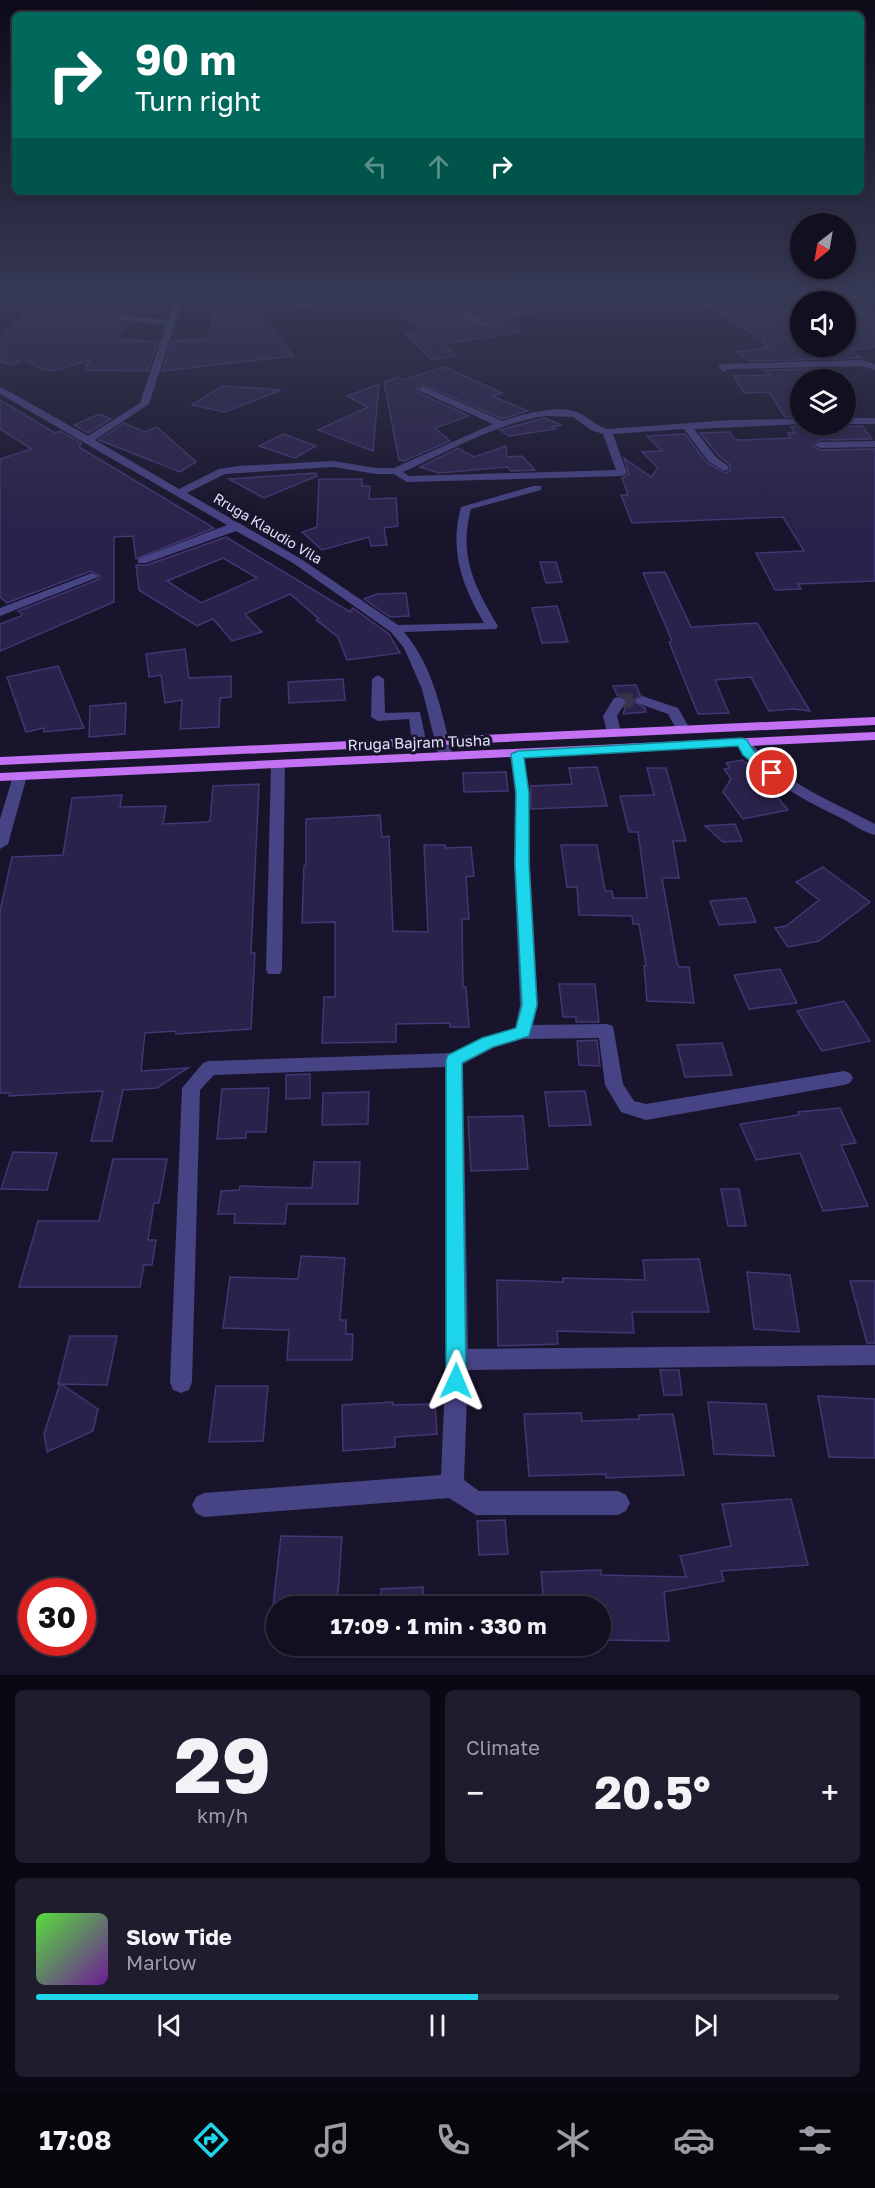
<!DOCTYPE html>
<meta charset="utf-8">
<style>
body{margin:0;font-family:"Golos Text",sans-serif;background:#1f1d2d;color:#f1f3f6;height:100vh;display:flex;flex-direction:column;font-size:22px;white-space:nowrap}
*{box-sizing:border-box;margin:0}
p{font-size:20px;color:#9c9ca5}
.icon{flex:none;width:33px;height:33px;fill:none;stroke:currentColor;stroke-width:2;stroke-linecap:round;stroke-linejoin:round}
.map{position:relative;height:1675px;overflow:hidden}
.details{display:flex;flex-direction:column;gap:15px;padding:15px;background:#0a0812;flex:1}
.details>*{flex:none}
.banner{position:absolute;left:12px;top:12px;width:852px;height:183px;border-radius:9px;box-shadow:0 3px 9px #0003,0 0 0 2px #312f3e;background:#00695c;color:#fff;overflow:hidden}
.needle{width:39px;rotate:211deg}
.controls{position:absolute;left:790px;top:213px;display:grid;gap:12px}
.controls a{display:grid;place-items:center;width:66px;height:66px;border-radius:50%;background:#120f20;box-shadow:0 3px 9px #0003,0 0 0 2px #312f3e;font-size:30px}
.speed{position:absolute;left:18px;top:1578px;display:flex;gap:12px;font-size:30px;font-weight:700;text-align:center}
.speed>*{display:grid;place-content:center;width:78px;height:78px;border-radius:50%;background:#120f20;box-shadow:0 3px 9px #0003,0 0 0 2px #312f3e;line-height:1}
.speed .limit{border:9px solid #d22;background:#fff;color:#111}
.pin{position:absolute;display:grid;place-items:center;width:51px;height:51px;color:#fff;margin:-26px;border:3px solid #fff;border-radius:50%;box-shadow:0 2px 6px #0007}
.me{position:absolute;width:66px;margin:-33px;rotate:1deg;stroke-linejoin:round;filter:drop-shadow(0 0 4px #0008)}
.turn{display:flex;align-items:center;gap:21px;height:126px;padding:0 24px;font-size:27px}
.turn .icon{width:78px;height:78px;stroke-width:2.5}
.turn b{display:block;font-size:42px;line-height:51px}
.lanes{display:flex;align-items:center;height:57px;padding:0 24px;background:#0003;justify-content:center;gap:30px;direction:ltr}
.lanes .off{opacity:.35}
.big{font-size:45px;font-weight:700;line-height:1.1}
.details .tile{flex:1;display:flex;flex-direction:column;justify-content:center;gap:9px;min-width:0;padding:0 21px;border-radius:9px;background:#1f1d2d}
.details .dial{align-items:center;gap:0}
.dial b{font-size:78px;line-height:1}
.song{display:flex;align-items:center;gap:18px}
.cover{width:72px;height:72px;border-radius:9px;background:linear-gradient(135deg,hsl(110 70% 55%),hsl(280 70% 35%))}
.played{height:6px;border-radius:3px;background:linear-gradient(90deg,#1ed6eb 55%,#312f3e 55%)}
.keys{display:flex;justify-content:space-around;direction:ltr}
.heat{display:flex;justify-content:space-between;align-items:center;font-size:33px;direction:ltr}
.details .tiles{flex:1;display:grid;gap:15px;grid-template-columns:1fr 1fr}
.tile:last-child{grid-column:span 2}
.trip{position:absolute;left:266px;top:1596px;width:345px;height:60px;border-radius:30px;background:#120f20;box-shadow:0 3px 9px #0003,0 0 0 2px #312f3e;font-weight:700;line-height:60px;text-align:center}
.menu{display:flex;height:96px;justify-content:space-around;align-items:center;background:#07060d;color:#9c9ca5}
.menu .icon{width:42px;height:42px}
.menu .current{color:#1ed6eb}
.menu b{font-size:27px;color:#f1f3f6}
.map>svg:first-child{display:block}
.building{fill:#2a224a;stroke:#423674;stroke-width:1.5;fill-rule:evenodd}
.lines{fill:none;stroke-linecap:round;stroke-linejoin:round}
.minor-tunnel{stroke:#37334a;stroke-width:14;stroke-dasharray:14 8;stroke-linecap:butt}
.minor{fill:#464485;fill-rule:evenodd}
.major{fill:#c272f2;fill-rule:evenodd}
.route{fill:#1ed6eb;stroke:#148b99;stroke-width:1.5}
.labels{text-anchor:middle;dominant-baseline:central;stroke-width:6;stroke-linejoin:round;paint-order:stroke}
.far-street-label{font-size:14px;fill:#e4e1fc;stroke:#18142b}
.street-label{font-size:15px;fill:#e4e1fc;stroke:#18142b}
</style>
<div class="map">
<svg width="875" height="1675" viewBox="0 0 875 1675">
<rect width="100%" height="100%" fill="#18142b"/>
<path class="building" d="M 109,295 L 145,295 L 132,314 L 115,313 L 109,318 L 126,323 L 115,339 L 158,342 L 148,371 L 84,370 L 90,360 L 56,370 L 43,370 L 24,359 L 12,365 L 0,362 L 0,340 L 8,333 L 5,333 L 42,298 L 105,300 Z
M 219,295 L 310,295 L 311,306 L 260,312 L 293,356 L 162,371 L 172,341 L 207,339 L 212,327 L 212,308 Z
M 384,295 L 432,295 L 452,312 L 484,329 L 492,324 L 452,297 L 476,295 L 523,295 L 548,310 L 502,319 L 519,332 L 444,344 L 456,356 L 432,360 L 405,333 L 419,332 Z
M 636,295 L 764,295 L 782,306 L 748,313 L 746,316 L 752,319 L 791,313 L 801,319 L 801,346 L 846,348 L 846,312 L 868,310 L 875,316 L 875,347 L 850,350 L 861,358 L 750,361 L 737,352 L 769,347 L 761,342 L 765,341 L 708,306 L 670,313 Z
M 445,367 L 502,393 L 492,396 L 528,411 L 502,419 L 422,384 L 416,389 L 419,393 L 469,416 L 435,428 L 450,441 L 404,461 L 399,460 L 384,382 L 398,377 L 402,380 Z
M 827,369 L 835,380 L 801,380 L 801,417 L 785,417 L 769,392 L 744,393 L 734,376 L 770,375 L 764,370 Z
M 379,384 L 373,451 L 318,430 L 368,407 L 347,396 Z
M 222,386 L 224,386 L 281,390 L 225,412 L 192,405 Z
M 0,400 L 55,433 L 60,431 L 81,443 L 79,447 L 214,528 L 136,559 L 133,536 L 114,537 L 114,602 L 0,651 L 0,624 L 21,616 L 22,614 L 18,611 L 97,580 L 100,576 L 91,571 L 7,603 L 0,597 L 0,459 L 32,449 L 0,429 Z
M 99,414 L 111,419 L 88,433 L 74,425 Z
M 545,418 L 561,425 L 552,427 L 555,429 L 509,436 L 500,430 Z
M 124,423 L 145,432 L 157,427 L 196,462 L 180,472 L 99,440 Z
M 805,424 L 811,424 L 813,428 L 862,426 L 872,439 L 820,440 L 813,446 L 820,450 L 875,449 L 875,581 L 798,584 L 801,589 L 775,590 L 756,553 L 804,551 L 783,517 L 632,523 L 621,495 L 628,495 L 622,478 L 629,474 L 624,458 L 651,477 L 658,468 L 642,452 L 662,451 L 647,436 L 685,434 L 706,462 L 725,473 L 730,471 L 729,464 L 718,455 L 700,433 L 730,432 L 734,439 L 742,440 L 791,438 L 788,433 L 795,433 L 791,427 Z
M 283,434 L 316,446 L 295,458 L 259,446 Z
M 506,446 L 507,457 L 522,456 L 535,470 L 511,471 L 507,467 L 439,473 L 420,467 L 458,448 L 474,457 Z
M 316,473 L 317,476 L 264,498 L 229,479 Z
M 319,479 L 362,479 L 362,486 L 370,486 L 369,499 L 396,498 L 398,526 L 384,528 L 387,545 L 371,546 L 369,537 L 322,550 L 302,532 L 317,527 Z
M 226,537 L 350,612 L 353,608 L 389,634 L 400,653 L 347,660 L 338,637 L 316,620 L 319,619 L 290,594 L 245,614 L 262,632 L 232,641 L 213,619 L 197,626 L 139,590 L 136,565 L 147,565 ZM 223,558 L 257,578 L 201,603 L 167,581 Z
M 540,562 L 556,562 L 562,582 L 546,583 Z
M 665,572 L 691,627 L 757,623 L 810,711 L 793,709 L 769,711 L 751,677 L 715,680 L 729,713 L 698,714 L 669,642 L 672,641 L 643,573 Z
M 406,593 L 409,616 L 390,617 L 364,599 L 377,594 Z
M 557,606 L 568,642 L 542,643 L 532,608 Z
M 185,649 L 189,678 L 231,676 L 231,697 L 220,698 L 219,727 L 180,729 L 182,700 L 165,703 L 161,675 L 149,677 L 146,654 Z
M 58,666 L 84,728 L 44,732 L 44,728 L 26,732 L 7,677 Z
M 343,679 L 345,700 L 289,703 L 288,682 Z
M 636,685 L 640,695 L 633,701 L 645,708 L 646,712 L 623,714 L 628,700 L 617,695 L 613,686 Z
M 126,703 L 125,734 L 89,737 L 90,706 Z
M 742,760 L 754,768 L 788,810 L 743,819 L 723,792 L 731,779 L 724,769 L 730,768 L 726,763 Z
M 597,767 L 607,806 L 531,809 L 531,786 L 572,784 L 569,768 Z
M 647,768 L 666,768 L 686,841 L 673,841 L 679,878 L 662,878 L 677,963 L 679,967 L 689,967 L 694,1003 L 647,1001 L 644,966 L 646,966 L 639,924 L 633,924 L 632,916 L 579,915 L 577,887 L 567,887 L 561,845 L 597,845 L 605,891 L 612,891 L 613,898 L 647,898 L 638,832 L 629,832 L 620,796 L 654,795 Z
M 506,772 L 508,791 L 464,792 L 463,773 Z
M 259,784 L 251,953 L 255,953 L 251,1029 L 176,1034 L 176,1031 L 145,1033 L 141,1071 L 188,1068 L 157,1088 L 123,1090 L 112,1141 L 91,1141 L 103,1091 L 9,1096 L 10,1093 L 0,1093 L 0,911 L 12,857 L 63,855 L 72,798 L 122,795 L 120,807 L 166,806 L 163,824 L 206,822 L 210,821 L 213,786 Z
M 380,815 L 382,837 L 389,836 L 393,931 L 428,932 L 424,845 L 445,845 L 445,848 L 471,847 L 474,876 L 466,877 L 469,919 L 462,919 L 463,987 L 466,987 L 469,1027 L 450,1027 L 450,1023 L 396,1024 L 396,1042 L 322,1043 L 324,997 L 335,997 L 335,922 L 302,923 L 304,866 L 306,865 L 306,819 Z
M 735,824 L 742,841 L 723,842 L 705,826 Z
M 823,867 L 870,902 L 819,941 L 788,947 L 775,928 L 786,926 L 819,900 L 796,882 Z
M 746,898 L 756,922 L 719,925 L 710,901 Z
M 780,969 L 797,1003 L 749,1009 L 734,975 Z
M 559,984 L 595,984 L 599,1022 L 576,1022 L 576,1017 L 563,1017 Z
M 844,1001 L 870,1041 L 822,1051 L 797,1011 Z
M 597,1040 L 600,1066 L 579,1065 L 577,1041 Z
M 722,1043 L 732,1075 L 685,1077 L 677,1045 Z
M 310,1074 L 310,1098 L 286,1099 L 286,1075 Z
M 269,1088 L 266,1132 L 246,1132 L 246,1138 L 217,1139 L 222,1089 Z
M 585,1091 L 591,1125 L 549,1126 L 545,1092 Z
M 369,1092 L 368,1124 L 322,1125 L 323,1093 Z
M 840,1108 L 856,1143 L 841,1145 L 868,1206 L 823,1211 L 800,1153 L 756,1160 L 740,1124 L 799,1115 L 798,1112 Z
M 523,1116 L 528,1169 L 471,1171 L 468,1117 Z
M 13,1152 L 57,1153 L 47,1190 L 1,1189 Z
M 113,1159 L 167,1159 L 159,1203 L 154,1203 L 148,1240 L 156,1240 L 152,1265 L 144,1265 L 140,1287 L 19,1287 L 38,1221 L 99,1221 Z
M 314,1162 L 360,1162 L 358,1204 L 287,1204 L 285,1224 L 234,1223 L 235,1214 L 218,1214 L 221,1191 L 239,1190 L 240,1186 L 312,1188 Z
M 721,1189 L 739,1189 L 746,1226 L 728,1226 Z
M 301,1256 L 345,1258 L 340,1320 L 346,1320 L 346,1334 L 353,1334 L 352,1360 L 287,1360 L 289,1330 L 223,1328 L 230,1277 L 298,1279 Z
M 699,1259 L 709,1312 L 632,1312 L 634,1333 L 557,1331 L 558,1344 L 498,1346 L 497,1280 L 563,1282 L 563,1278 L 645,1280 L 643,1260 Z
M 747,1272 L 790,1275 L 799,1332 L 754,1329 Z
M 850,1281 L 875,1281 L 875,1343 L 867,1343 Z
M 70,1336 L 117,1336 L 107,1385 L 61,1384 L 98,1409 L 93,1431 L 47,1452 L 44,1434 L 60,1384 L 58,1384 Z
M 660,1370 L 679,1370 L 682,1395 L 664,1395 Z
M 216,1386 L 268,1386 L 263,1441 L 209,1442 Z
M 818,1396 L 875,1399 L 875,1458 L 829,1457 Z
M 393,1402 L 393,1405 L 435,1404 L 437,1434 L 395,1437 L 395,1447 L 343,1451 L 342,1405 Z
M 708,1402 L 766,1404 L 774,1456 L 714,1454 Z
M 581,1413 L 582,1421 L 639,1419 L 639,1415 L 673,1414 L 684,1475 L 606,1478 L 606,1474 L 529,1476 L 524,1414 Z
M 791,1499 L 808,1565 L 721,1571 L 724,1581 L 664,1592 L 669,1641 L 600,1640 L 600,1606 L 544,1606 L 541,1572 L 601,1570 L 601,1575 L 686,1577 L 680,1556 L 731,1546 L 722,1504 Z
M 505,1520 L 508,1554 L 479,1555 L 477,1521 Z
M 281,1536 L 342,1537 L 337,1606 L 273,1606 Z
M 423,1587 L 424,1606 L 381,1606 L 381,1589 Z"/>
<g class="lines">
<path class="minor-tunnel" d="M 619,701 L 642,700"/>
<path class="minor" d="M 176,295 L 184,295 L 149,404 L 95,440 L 179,489 L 219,469 L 239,466 L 333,461 L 376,468 L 394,468 L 493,424 L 420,391 L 418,389 L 423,386 L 502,421 C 519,415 562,403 579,413 C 590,418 596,426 608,429 L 730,420 L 801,419 L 803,424 L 694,429 L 716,457 L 728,466 L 728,470 L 724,471 L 708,461 L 684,429 L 613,434 L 627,473 L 622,476 L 407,482 L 394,474 L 376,474 L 333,467 L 225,474 L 187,493 L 301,559 L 398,625 L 484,623 C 462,586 449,550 461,507 L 533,486 L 541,486 L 541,490 L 471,509 C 458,555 475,588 498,626 L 496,629 L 404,632 C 434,667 442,714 453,757 L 446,761 L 439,757 L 422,689 L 404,648 L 391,632 L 293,563 L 236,531 L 146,563 L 138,563 L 138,559 L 227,525 L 0,394 L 0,387 L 3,388 L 88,436 L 140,403 L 166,325 L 115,319 L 111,317 L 115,315 L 168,320 ZM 546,416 L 573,417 L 591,430 L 603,434 L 616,470 L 409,476 L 403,472 C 449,451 496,423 546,416 Z
M 438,295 L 446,295 L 459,306 L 490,325 L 483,327 L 453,310 Z
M 599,295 L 616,295 L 576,303 L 572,301 Z
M 838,295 L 848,295 L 837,302 L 826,302 Z
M 801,305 L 801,309 L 752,317 L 748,315 Z
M 861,360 L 875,364 L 875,370 L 861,366 L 728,369 L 724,372 L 718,367 L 722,364 Z
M 846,418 L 875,418 L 875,424 L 846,424 Z
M 875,441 L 875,447 L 820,448 L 815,445 L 820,442 Z
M 92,573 L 98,576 L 96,578 L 0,616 L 0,608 Z
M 378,675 L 384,679 L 385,713 L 420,712 L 426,741 L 424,744 L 414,744 L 412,741 L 409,719 L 378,721 L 371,717 L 372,679 Z
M 642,696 L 678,708 L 690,729 L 688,732 L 678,732 L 668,714 L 637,703 L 635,700 Z
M 619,697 L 626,701 L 617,716 L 621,732 L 614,736 L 607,732 L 603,716 L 614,698 Z
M 742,738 C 752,740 761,756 769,763 C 800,789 839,805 875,824 L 875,835 C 863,832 852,824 841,818 C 802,799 761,778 735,742 Z
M 517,750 L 524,754 L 529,793 L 530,864 L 538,1005 L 533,1025 L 607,1024 L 613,1026 L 623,1084 L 634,1101 L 646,1104 L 844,1071 L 850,1073 L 853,1078 L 850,1083 L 844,1085 L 646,1120 L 621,1112 L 605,1085 L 599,1038 L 523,1039 L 493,1048 L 463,1064 L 468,1349 L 875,1345 L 875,1365 L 468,1370 L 464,1480 L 479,1491 L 618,1491 L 626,1495 L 630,1503 L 626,1511 L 618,1515 L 476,1515 L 449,1498 L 204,1517 L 196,1513 L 192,1505 L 196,1497 L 204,1493 L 441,1475 L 446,1360 L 445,1067 L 214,1075 L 200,1090 L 192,1382 L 189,1390 L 181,1393 L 173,1390 L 170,1382 L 182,1088 L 203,1063 L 209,1061 L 452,1053 L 481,1038 L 515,1028 L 520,1005 L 514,864 L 515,793 L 510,754 Z
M 278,760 L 285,764 L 282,970 L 280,974 L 268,974 L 266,970 L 271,764 Z
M 20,772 L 27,776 L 8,844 L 0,849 L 0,819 L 13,776 Z"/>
<path class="major" d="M 875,717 L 875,725 L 0,765 L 0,757 Z
M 875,732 L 875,740 L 0,781 L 0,773 Z"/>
</g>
<linearGradient id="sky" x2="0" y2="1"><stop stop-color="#0d0b18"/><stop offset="0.56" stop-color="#373a55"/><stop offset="1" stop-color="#373a55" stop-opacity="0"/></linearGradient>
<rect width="875" height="529" fill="url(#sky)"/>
<path class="route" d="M 742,738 L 747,740 L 753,750 L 777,770 L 779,773 L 777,776 L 768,776 L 743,755 L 738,746 L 524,758 L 529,793 L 529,864 L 537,1005 L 529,1036 L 493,1047 L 462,1063 L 466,1381 L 463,1388 L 456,1391 L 449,1388 L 446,1381 L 446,1060 L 448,1055 L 482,1038 L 516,1028 L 522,1005 L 515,864 L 516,793 L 511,754 L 518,751 Z"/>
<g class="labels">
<g class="far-street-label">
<text transform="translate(268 528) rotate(31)">Rruga Klaudio Vila</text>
</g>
<g class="street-label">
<text transform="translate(419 742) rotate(-2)">Rruga Bajram Tusha</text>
</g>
</g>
</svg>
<div class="controls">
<a><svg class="needle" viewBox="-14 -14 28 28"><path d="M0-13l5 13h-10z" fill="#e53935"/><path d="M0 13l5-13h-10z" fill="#9c9ca5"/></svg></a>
<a><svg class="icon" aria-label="sound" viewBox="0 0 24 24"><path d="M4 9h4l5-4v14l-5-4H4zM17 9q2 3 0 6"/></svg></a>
<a><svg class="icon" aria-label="layers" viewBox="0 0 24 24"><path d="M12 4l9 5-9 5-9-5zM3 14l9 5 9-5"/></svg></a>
</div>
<div class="speed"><div class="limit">30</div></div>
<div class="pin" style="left:772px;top:773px;background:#d93025"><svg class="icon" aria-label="arrive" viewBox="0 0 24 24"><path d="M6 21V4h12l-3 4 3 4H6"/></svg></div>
<svg class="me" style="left:456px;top:1381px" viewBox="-20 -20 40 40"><path d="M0-17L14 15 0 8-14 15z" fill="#1ed6eb" stroke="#fff" stroke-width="4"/></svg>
<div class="trip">17:09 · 1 min · 330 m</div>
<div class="banner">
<div class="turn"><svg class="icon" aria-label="right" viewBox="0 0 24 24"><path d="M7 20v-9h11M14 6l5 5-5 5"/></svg><div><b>90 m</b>Turn right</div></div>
<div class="lanes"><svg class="icon off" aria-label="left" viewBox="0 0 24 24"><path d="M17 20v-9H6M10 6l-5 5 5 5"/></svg><svg class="icon off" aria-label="ahead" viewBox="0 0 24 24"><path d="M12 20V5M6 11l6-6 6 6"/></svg><svg class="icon" aria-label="right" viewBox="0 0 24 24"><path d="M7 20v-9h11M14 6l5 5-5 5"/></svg></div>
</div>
</div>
<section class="details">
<div class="tiles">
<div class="tile dial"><b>29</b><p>km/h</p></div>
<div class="tile"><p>Climate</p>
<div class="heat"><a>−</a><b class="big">20.5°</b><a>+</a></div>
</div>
<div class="tile">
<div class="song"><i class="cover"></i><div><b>Slow Tide</b><p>Marlow</p></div></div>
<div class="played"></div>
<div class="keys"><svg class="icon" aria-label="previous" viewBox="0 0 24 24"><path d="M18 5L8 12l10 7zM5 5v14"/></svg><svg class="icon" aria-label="pause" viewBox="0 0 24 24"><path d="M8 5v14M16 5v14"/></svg><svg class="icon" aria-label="next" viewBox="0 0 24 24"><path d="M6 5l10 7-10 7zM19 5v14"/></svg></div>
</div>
</div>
</section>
<nav class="menu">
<b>17:08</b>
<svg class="icon current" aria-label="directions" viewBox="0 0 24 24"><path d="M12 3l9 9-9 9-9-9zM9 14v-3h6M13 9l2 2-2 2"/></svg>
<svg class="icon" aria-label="music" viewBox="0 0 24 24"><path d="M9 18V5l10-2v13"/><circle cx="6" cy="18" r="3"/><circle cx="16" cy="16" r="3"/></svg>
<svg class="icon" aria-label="phone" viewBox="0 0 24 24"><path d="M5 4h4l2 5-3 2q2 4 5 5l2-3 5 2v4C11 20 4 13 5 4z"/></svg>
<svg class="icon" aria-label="climate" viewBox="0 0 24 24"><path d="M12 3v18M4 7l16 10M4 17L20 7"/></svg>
<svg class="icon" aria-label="car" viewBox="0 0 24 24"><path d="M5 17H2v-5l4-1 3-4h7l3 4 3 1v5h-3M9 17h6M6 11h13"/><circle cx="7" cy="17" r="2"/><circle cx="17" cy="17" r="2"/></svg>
<svg class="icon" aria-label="filters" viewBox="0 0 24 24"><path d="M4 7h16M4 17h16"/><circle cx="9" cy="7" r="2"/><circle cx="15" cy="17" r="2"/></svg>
</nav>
